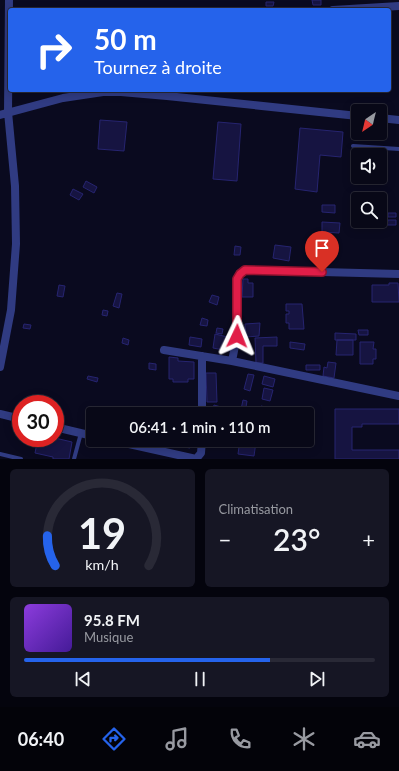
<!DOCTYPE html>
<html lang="fr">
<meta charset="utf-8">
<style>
body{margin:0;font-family:Lato,sans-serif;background:#161624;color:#f1f3f6;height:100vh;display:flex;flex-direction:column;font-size:15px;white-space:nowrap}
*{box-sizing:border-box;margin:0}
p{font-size:13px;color:#989aa1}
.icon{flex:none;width:22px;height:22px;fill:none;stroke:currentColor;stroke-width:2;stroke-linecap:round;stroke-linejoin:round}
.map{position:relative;height:459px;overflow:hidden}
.side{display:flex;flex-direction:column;gap:10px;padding:10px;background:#04040d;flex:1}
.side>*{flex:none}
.guide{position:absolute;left:8px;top:8px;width:383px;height:84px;border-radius:4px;box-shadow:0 2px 10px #0003,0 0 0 1px #292936;background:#2563eb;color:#fff;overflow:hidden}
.needle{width:26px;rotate:215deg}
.fabs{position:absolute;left:351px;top:104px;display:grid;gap:8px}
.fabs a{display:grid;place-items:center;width:36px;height:36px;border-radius:4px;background:#080817;box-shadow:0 2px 10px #0003,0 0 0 1px #292936;font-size:20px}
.speed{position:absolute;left:12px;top:395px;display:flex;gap:8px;font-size:20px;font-weight:700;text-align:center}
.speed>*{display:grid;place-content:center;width:52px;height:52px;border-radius:50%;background:#080817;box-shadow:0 2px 10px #0003,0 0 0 1px #292936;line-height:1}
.speed .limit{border:6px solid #d22;background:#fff;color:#111}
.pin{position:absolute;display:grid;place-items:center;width:34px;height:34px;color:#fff;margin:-41px -17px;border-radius:50% 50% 50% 0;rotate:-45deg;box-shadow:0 0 4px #0007}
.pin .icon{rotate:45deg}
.me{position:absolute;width:44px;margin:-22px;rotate:2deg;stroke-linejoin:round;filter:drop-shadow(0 0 3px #0008)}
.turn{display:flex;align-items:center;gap:14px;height:84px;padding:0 20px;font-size:18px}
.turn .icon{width:52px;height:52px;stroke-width:2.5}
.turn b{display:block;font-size:28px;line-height:34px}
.big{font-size:30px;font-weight:600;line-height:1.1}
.side .card{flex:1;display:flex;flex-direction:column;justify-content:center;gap:6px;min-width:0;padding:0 14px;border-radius:6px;background:#161624}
.side .dial{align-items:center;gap:0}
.dial svg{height:104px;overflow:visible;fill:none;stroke:#292936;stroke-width:7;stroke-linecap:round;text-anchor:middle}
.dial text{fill:#f1f3f6;stroke:none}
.song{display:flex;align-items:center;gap:12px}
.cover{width:48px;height:48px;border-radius:6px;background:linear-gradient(135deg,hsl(270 70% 55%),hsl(260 70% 35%))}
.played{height:4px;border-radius:2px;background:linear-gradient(90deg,#2563eb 70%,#292936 70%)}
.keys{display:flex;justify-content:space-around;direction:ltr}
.heat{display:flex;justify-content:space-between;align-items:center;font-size:22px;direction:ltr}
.side .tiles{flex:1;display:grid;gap:10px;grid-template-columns:1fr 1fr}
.card:last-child{grid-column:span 2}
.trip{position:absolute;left:86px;top:407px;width:228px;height:40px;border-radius:4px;background:#080817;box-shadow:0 2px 10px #0003,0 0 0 1px #292936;font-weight:600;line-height:40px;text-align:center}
.menu{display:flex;height:64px;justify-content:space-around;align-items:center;background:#030309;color:#989aa1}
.menu .icon{width:28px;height:28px}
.menu .selected{color:#2563eb}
.menu b{font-size:18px;color:#f1f3f6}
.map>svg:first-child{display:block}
.building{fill:#161441;stroke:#262470}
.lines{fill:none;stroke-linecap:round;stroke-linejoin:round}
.lane{stroke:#303b82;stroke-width:4}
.street{stroke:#303b82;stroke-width:8}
.route-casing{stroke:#92132f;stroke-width:10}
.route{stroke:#e11d48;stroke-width:7}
</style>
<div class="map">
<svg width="399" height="459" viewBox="0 0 399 459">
<rect width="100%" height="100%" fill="#0a0a1f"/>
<path class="building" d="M 312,0 L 321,0 L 321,5 L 313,5 Z
M 266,2 L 274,2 L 273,6 L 266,6 Z
M 100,120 L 127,122 L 124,151 L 98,149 Z
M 218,122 L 241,124 L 237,181 L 213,179 Z
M 300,128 L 343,132 L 341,157 L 320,155 L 317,192 L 295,189 Z
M 86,181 L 97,187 L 94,193 L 83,187 Z
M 73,189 L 83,194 L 79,200 L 70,195 Z
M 322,205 L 335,205 L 335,213 L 322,212 Z
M 388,213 L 396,213 L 396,217 L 388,217 Z
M 388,220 L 396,220 L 396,225 L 387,225 Z
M 322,222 L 340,223 L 339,233 L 322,232 Z
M 275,245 L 291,247 L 289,261 L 273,258 Z
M 235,246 L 241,247 L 240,255 L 234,255 Z
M 243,279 L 248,279 L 248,283 L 253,283 L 253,297 L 242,297 Z
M 389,283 L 398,283 L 399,302 L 372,302 L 372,285 L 389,285 Z
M 59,285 L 65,286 L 63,297 L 57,296 Z
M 117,293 L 122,294 L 119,308 L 113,306 Z
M 212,295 L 219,297 L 217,305 L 209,302 Z
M 286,304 L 302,304 L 304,329 L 289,329 L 289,323 L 286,323 L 286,314 L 289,314 L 289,311 L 286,311 Z
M 103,310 L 108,311 L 107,316 L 102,315 Z
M 202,318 L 208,320 L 207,326 L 200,325 Z
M 260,323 L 259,336 L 246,337 L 245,324 Z
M 24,324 L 31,325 L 30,329 L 23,328 Z
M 217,328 L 223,329 L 222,334 L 216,333 Z
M 358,330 L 368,330 L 368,335 L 359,335 Z
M 335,333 L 356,334 L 356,340 L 335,340 Z
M 215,334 L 232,338 L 229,351 L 213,348 Z
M 190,337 L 202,339 L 201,347 L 189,345 Z
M 277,337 L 277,346 L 263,346 L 263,363 L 256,363 L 255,338 Z
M 123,338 L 129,340 L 128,345 L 122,343 Z
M 337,340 L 353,340 L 353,355 L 336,355 Z
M 290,342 L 305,344 L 304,350 L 290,348 Z
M 360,342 L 374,342 L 373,349 L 376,349 L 376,359 L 373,359 L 373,364 L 360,364 Z
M 169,357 L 178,358 L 178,361 L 194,362 L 194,379 L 188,379 L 188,382 L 173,382 L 173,379 L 169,379 Z
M 328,362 L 336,363 L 334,378 L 323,376 L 324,367 L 327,368 Z
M 149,363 L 156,364 L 156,370 L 149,369 Z
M 306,365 L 320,365 L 320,370 L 306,370 Z
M 206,373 L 216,373 L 217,402 L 207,402 Z
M 248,374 L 254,375 L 250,391 L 244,389 Z
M 88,376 L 98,378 L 97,382 L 87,379 Z
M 264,376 L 275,379 L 273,387 L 262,384 Z
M 264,388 L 273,390 L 270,401 L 262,399 Z
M 243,400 L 247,401 L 246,407 L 244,414 L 240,414 Z
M 214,405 L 221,407 L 220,411 L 228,414 L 211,414 Z
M 261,406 L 269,408 L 267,414 L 259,414 Z
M 335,409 L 399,409 L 399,424 L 362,424 L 362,427 L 352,427 L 352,450 L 399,450 L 399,459 L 335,459 Z
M 135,410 L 142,410 L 142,414 L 135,414 Z
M 38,438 L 55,438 L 72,442 L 69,459 L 53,459 L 53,457 L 35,453 Z
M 174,440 L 191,440 L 190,448 L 173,445 Z
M 240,440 L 256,442 L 254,456 L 238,454 Z"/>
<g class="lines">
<path class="lane" d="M 353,146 L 399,149
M 0,454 L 21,459
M 74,459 L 81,433"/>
<path class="street" d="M 333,10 L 399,6
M 0,115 L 63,98 L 103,92 L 121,92 L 167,96 L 358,116
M 380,118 L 399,120
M 164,350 L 232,361 L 399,396
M 202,356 L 202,414
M 232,361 L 237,336 L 238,325 L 237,279 L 240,273 L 245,270 L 399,274
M 0,367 L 11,310 L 16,244 L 15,186 L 8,112 L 9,0
M 0,414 L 21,419
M 55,427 L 93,436
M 111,440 L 196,459 L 201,453 L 202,440"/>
</g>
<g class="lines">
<defs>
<path id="route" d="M 237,336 L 237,279 L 240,274 L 245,270 L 322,272"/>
</defs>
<use href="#route" class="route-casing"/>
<use href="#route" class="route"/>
</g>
</svg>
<div class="fabs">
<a><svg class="needle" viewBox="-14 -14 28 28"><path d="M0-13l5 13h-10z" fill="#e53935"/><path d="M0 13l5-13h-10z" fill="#989aa1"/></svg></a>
<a><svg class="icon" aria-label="sound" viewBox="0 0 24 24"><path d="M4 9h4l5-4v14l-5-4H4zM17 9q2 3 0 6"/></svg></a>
<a><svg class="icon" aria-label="search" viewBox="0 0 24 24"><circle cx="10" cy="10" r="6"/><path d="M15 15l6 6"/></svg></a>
</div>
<div class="speed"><div class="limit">30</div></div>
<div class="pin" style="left:322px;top:272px;background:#d93025"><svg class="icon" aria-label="arrive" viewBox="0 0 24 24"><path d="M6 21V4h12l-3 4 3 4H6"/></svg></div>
<svg class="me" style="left:237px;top:336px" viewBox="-20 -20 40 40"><path d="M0-17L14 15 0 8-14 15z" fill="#e11d48" stroke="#fff" stroke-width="4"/></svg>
<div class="trip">06:41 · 1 min · 110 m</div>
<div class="guide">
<div class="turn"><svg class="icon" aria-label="right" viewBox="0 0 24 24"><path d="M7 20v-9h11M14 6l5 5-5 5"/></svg><div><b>50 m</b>Tournez à droite</div></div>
</div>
</div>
<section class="side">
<div class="tiles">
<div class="card dial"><svg viewBox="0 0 100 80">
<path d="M14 69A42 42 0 1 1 86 69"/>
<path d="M14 69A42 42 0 0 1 8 46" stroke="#2563eb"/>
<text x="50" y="56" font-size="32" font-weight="700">19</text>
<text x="50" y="72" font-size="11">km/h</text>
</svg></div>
<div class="card"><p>Climatisation</p>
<div class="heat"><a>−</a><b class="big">23°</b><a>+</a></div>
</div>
<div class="card">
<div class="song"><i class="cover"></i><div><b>95.8 FM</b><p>Musique</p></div></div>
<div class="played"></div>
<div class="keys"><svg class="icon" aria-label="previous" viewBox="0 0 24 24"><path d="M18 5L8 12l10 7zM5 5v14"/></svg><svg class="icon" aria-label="pause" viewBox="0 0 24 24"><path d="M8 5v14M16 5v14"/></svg><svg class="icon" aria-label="next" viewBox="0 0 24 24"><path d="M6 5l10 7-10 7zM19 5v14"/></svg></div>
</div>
</div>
</section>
<nav class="menu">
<b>06:40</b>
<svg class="icon selected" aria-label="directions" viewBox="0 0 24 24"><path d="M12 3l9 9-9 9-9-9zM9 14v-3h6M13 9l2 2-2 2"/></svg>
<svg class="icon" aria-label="music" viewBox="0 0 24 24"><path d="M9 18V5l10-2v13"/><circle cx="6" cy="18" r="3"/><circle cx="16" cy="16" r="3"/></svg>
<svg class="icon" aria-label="phone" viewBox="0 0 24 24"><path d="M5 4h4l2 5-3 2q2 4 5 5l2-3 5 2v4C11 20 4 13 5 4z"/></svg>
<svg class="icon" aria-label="climate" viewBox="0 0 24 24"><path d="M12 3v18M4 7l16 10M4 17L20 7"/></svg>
<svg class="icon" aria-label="car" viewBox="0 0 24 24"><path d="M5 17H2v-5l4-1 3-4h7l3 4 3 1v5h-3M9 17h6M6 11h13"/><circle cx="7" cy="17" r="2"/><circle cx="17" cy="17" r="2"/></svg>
</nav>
